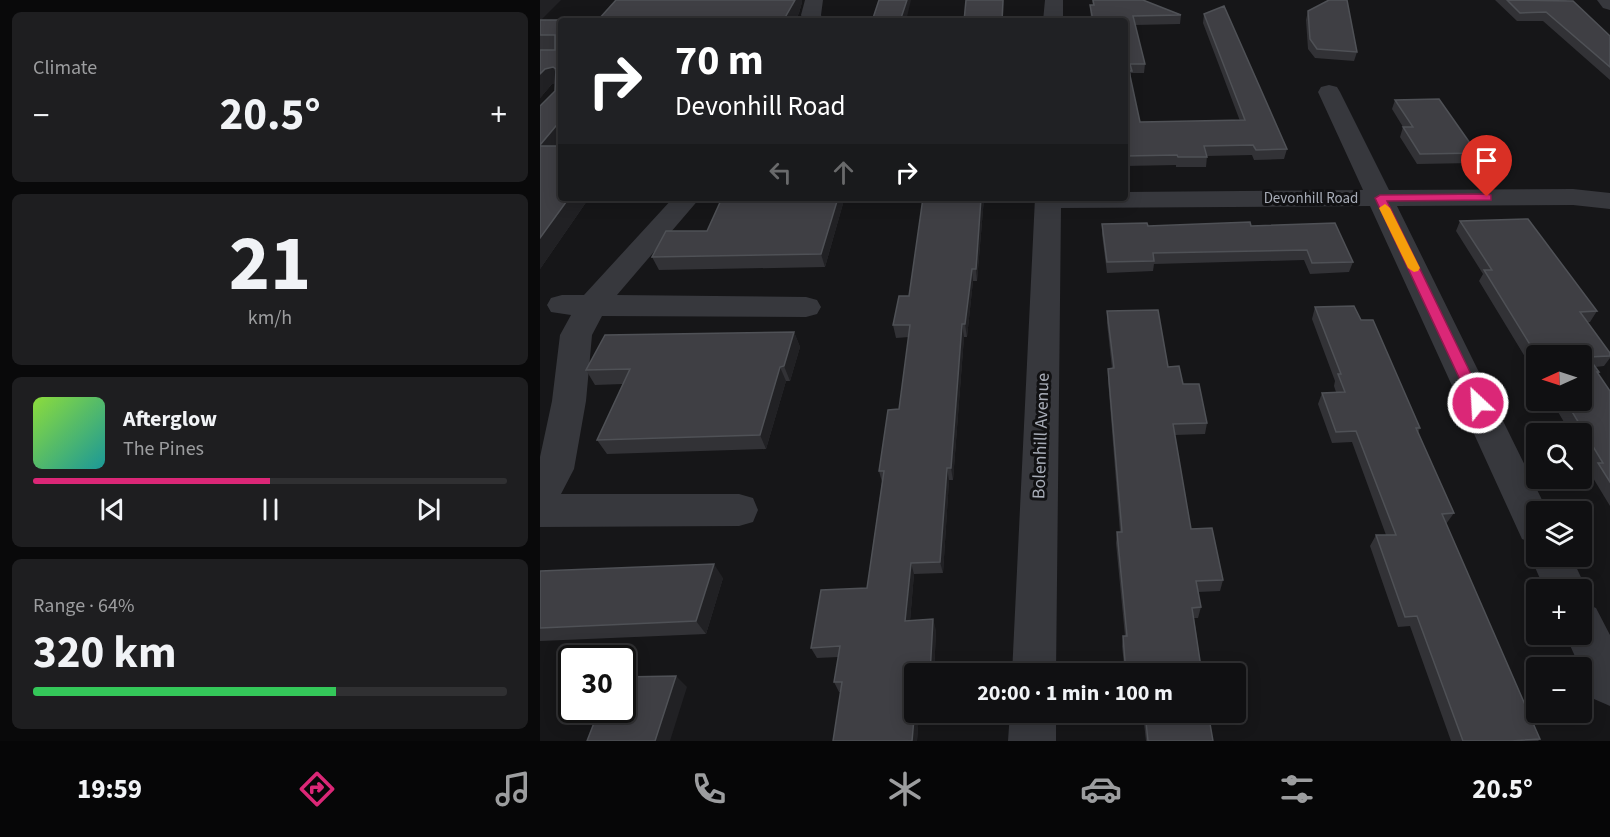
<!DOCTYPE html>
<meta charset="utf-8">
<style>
body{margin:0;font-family:"Source Sans 3",sans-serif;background:#1e1e20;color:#f1f3f6;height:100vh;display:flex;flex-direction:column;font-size:22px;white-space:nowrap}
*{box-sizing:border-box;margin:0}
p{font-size:20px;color:#9c9d9f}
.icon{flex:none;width:33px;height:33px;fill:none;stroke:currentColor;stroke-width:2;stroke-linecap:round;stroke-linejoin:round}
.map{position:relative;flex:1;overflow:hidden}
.panel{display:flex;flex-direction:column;gap:12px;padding:12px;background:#09090a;width:540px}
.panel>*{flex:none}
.hud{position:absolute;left:18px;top:18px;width:570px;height:183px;border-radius:6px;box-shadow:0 3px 15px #0003,0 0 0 2px #303032;background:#202124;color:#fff;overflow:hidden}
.needle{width:39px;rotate:267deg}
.fabs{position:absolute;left:986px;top:345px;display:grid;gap:12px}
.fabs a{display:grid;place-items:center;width:66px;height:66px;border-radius:6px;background:#101012;box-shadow:0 3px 15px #0003,0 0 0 2px #303032;font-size:30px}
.speed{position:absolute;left:18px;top:645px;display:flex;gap:12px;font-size:30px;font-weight:700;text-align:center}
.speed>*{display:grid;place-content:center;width:78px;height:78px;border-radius:50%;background:#101012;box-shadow:0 3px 15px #0003,0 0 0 2px #303032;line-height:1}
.speed .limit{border:3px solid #111;border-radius:9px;background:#fff;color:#111}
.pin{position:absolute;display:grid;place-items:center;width:51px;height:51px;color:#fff;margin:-62px -26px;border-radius:50% 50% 50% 0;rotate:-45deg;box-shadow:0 0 6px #0007}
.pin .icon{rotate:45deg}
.me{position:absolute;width:66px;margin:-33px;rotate:335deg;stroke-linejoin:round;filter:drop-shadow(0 0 4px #0008)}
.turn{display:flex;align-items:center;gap:21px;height:126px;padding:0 18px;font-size:27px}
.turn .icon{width:78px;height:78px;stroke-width:2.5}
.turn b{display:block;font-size:42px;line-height:51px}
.lanes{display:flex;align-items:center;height:57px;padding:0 18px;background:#0003;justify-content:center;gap:30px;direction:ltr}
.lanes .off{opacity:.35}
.big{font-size:45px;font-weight:700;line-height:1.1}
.panel .widget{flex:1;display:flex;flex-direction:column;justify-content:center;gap:9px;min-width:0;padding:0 21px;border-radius:9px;background:#1e1e20}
.panel .dial{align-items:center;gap:0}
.dial b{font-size:78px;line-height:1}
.song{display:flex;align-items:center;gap:18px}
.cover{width:72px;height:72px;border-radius:9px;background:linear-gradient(135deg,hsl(90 70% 55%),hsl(180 70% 35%))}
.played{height:6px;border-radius:3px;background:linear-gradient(90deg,#db2777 50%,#303032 50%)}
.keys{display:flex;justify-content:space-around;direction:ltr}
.heat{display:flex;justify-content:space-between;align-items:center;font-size:33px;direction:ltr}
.charge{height:9px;border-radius:4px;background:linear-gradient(90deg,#34c759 64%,#303032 0)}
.trip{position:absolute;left:364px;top:663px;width:342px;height:60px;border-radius:6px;background:#101012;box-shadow:0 3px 15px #0003,0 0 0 2px #303032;font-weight:700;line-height:60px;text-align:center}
.dock{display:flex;height:96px;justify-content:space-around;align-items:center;background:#060607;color:#9c9d9f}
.dock .icon{width:42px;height:42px}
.dock .current{color:#db2777}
.dock b{font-size:27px;color:#f1f3f6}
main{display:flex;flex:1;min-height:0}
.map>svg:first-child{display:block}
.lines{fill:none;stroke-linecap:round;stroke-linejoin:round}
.minor{fill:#37383d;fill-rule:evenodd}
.wall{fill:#323236}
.shaded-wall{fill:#212124}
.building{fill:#3f3f44;stroke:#4f5156;stroke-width:1.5}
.route{fill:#db2777;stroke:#8e194d;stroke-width:1.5}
.slow{fill:#f59e0b}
.labels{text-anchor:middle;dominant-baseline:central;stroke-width:6;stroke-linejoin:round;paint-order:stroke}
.far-street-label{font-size:15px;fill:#a8adb8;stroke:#111113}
.street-label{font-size:18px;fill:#a8adb8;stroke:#111113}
</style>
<main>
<section class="panel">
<div class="widget"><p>Climate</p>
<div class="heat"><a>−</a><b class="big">20.5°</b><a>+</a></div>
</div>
<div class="widget dial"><b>21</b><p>km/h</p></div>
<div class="widget">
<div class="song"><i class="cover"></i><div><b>Afterglow</b><p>The Pines</p></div></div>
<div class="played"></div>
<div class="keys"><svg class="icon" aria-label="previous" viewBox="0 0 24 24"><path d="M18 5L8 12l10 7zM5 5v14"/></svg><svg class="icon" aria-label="pause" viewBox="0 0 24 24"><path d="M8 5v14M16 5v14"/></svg><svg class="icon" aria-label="next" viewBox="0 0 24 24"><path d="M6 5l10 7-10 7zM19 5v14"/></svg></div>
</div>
<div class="widget"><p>Range · 64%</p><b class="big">320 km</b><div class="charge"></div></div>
</section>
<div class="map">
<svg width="1070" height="741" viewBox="0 0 1070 741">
<rect width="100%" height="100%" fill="#161618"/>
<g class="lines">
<path class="minor" d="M 265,0 L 283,0 L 281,15 L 283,21 L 263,21 L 261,15 Z
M 505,0 L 523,0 L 523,21 L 503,21 Z
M 1057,0 L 1070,0 L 1070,10 L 1063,8 Z
M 789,85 L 797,87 L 800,92 L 849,190 L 1033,189 L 1070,193 L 1070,209 L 1033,205 L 857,206 L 1008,512 L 996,512 L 996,556 L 1031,556 L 1047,590 L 1042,602 L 1056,608 L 1070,635 L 1070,706 L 1054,699 L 1025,634 L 1041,634 L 1041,590 L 1005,590 L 990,556 L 996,544 L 982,539 L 830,206 L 521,208 L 516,674 L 472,674 L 495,198 L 585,198 L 585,192 L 823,190 L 778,92 L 781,87 Z
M 133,198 L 160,198 L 77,295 L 266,297 L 277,300 L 281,307 L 277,314 L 266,317 L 62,316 L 52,335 L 46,401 L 34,469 L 21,494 L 199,494 L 213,498 L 218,510 L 213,522 L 199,526 L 0,527 L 0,457 L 12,401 L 20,335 L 31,315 L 11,312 L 7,305 L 11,298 L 22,295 L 44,295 Z
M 470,712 L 516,712 L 516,741 L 468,741 Z"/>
</g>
<path class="wall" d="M 0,0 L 1,20 L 58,20 L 76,0 L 262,0 L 262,2 L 259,13 L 255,21 L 21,21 L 21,198 L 49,198 L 0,269 L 1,106 L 15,91 L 15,83 L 12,84 L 0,98 Z
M 552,0 L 603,0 L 641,15 L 640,24 L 595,25 L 605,64 L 604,73 L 591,73 L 591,80 L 600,122 L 700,121 L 663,23 L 664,14 L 747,149 L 744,159 L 714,160 L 712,155 L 667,156 L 666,167 L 636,167 L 636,165 L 585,166 L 585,21 L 551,21 L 550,5 L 553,5 Z
M 955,0 L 1026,0 L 1070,36 L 1070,80 L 1003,21 L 977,21 Z
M 768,11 L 817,52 L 814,61 L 775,58 L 768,49 L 766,20 Z
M 855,100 L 937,153 L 933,163 L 877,164 L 860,137 L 863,127 L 852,109 Z
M 182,198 L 304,198 L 304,200 L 285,267 L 119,270 L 112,257 L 167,231 Z
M 383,198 L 444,198 L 437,281 L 433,281 L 427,337 L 424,337 L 413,480 L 409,480 L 403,573 L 374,574 L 370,621 L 396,630 L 394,674 L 375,674 L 375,712 L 379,712 L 377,741 L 293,741 L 301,692 L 299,692 L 294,682 L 298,657 L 277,658 L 271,648 L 327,588 L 342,482 L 339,471 L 359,409 L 369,337 L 356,338 L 353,325 L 369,296 Z
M 920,221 L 1057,311 L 1050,322 L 1047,322 L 1070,353 L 1070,358 L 1064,366 L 1055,367 L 1059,372 L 1058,374 L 1070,391 L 1070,506 L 1050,473 L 1053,470 L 1041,450 L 1041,434 L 1031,434 L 1011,400 L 1041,400 L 1041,356 L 996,356 L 996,375 L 939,281 L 943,274 L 916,231 Z
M 562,224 L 608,226 L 711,226 L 813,262 L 809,272 L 770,274 L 764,260 L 614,264 L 613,271 L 567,273 L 562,234 Z
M 775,307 L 821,320 L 880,428 L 878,433 L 914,513 L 906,524 L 1000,739 L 998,741 L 911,741 L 870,626 L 858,627 L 830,546 L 836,535 L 846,535 L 812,442 L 792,443 L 778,404 L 782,393 L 796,392 L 794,386 L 795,381 L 772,319 Z
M 567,311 L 628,367 L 643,384 L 667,423 L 665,434 L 635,435 L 651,529 L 683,580 L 680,591 L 658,592 L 661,607 L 658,618 L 654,618 L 662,674 L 585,674 L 582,646 L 583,636 L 585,636 L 576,543 L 577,532 L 580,532 L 568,380 L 568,369 L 572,368 L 567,323 Z
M 254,332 L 260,347 L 250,381 L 246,381 L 226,449 L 67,454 L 57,440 L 83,384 L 55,385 L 46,370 Z
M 0,571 L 183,578 L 166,634 L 0,641 Z
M 588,712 L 668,712 L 673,741 L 606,741 L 603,714 L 588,715 Z"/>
<path class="shaded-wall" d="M 0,0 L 21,0 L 0,21 Z
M 255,0 L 262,0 L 262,2 L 259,13 L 255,21 L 243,21 Z
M 367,0 L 371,0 L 366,21 L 360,21 Z
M 463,0 L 464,0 L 463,21 L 462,21 Z
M 13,67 L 20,82 L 12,84 L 0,98 L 0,74 L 5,69 Z
M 21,120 L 21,146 L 0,148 L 0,145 Z
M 29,198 L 49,198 L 0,269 L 0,238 Z
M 298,198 L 304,198 L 304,200 L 285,267 L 281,254 Z
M 441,198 L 444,198 L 437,281 L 436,269 Z
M 432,269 L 433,281 L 427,337 L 425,324 Z
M 422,324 L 424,337 L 413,480 L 411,468 Z
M 254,332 L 260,347 L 250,381 L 244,366 Z
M 240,367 L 246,381 L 226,449 L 220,435 Z
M 407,468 L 409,480 L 403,573 L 400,562 Z
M 371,563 L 374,574 L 369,632 L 365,621 Z
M 174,564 L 183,578 L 166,634 L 156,621 Z
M 393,619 L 396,630 L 394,674 L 390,674 Z
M 136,676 L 147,687 L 130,741 L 115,741 Z
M 375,707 L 375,712 L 379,712 L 377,741 L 372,741 Z"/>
<path class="building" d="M 76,0 L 255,0 L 243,21 L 21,21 L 21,120 L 0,145 L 0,106 L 15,91 L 16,69 L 13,67 L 5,69 L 0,74 L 0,50 L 15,50 L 15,35 L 0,35 L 0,20 L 58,20 Z
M 339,0 L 367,0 L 360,21 L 332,21 Z
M 426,0 L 463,0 L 462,21 L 424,21 Z
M 553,0 L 603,0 L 641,15 L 593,16 L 605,64 L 590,64 L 592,71 L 589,71 L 600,122 L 705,120 L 664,14 L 684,6 L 747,149 L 716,150 L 713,145 L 664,146 L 667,157 L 638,157 L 637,155 L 585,156 L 585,21 L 553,21 L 550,5 L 554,5 Z
M 789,0 L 807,0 L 817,52 L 777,49 L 770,39 L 768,11 Z
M 967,0 L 1033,1 L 1070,36 L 1070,67 L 1006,12 L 980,13 Z
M 899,99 L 937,153 L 880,154 L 863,127 L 873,127 L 855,100 Z
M 0,146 L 21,146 L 21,198 L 29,198 L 0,238 Z
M 182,198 L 298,198 L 281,254 L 112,257 L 126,231 L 167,231 Z
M 383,198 L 441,198 L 436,269 L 432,269 L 425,324 L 422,324 L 411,468 L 407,468 L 400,562 L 371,563 L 365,621 L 393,619 L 390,674 L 375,674 L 375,707 L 372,741 L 293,741 L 302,682 L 294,682 L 300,646 L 271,648 L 281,590 L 327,588 L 344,471 L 339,471 L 348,410 L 359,409 L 370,325 L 353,325 L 359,296 L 369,296 Z
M 988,219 L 1057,311 L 1040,312 L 1070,353 L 1070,356 L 1048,357 L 1059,372 L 1057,372 L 1070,391 L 1070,482 L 1058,463 L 1063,463 L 1025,400 L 1041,400 L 1041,356 L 997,356 L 944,270 L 952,270 L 920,221 Z
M 710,222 L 711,226 L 795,223 L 813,262 L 772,263 L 767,250 L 613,253 L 614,261 L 567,262 L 562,224 L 607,223 L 608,226 Z
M 814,306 L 821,320 L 833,320 L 880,428 L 876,428 L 914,513 L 902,514 L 1000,739 L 971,741 L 923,741 L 877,616 L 865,617 L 836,535 L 856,535 L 816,431 L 796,432 L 782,393 L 805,392 L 798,374 L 801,374 L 775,307 Z
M 618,310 L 628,367 L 639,366 L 643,384 L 659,384 L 667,423 L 633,424 L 651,529 L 672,528 L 683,580 L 656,581 L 661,607 L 652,608 L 662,674 L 586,674 L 583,636 L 587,636 L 577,532 L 582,532 L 568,369 L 574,368 L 567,311 Z
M 254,332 L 244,366 L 240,367 L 220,435 L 57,440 L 90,369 L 46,370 L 65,335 Z
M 174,564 L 156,621 L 0,628 L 0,571 Z
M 136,676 L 115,741 L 47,741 L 59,710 L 82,710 L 82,677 Z
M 605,712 L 668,712 L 673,741 L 608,741 Z"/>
<path class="route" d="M 947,194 L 951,195 L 951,200 L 847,201 L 945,403 L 938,409 L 931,403 L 835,198 L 840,195 Z"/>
<path class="slow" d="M 845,204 L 850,208 L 880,268 L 878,271 L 874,272 L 868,268 L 839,208 Z"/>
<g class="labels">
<g class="far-street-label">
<text x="771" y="198">Devonhill Road</text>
</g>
<g class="street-label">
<text transform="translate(501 436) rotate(-88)">Bolenhill Avenue</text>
</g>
</g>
</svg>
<div class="fabs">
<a><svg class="needle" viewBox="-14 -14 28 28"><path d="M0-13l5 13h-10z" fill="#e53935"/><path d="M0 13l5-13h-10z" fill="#9c9d9f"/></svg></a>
<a><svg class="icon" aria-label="search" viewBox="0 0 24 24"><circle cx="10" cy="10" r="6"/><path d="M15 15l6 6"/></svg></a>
<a><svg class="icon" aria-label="layers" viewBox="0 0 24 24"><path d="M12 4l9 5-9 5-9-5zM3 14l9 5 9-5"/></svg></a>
<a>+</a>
<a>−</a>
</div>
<div class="speed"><div class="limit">30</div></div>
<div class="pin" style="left:947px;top:197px;background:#d93025"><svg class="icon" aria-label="arrive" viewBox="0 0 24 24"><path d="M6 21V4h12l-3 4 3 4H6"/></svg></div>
<svg class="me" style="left:938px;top:403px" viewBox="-20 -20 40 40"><circle r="17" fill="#db2777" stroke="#fff" stroke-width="3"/><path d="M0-11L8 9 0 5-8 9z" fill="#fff"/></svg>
<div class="trip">20:00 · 1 min · 100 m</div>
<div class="hud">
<div class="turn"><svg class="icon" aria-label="right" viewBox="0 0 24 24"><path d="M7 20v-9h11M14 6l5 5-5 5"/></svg><div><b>70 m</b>Devonhill Road</div></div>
<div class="lanes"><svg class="icon off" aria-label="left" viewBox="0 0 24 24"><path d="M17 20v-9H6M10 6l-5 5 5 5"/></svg><svg class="icon off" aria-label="ahead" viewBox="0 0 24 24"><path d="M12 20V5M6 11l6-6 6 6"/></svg><svg class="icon" aria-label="right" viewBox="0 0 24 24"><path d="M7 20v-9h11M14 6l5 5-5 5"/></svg></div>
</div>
</div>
</main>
<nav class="dock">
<b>19:59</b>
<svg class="icon current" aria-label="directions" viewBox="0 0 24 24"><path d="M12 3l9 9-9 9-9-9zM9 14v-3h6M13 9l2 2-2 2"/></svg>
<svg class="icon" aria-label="music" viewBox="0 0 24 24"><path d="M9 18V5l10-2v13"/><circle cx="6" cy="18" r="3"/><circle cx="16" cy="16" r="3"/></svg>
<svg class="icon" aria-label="phone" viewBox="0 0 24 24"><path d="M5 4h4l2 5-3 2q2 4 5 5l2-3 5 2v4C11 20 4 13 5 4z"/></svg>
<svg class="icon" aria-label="climate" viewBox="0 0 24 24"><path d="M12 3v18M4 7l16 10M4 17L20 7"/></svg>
<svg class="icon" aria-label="car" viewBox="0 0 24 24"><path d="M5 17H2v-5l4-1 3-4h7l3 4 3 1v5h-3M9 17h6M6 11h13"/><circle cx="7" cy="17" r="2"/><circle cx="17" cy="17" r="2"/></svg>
<svg class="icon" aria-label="filters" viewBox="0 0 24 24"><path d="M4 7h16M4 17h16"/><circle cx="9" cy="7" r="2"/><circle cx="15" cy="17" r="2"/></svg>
<b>20.5°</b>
</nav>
